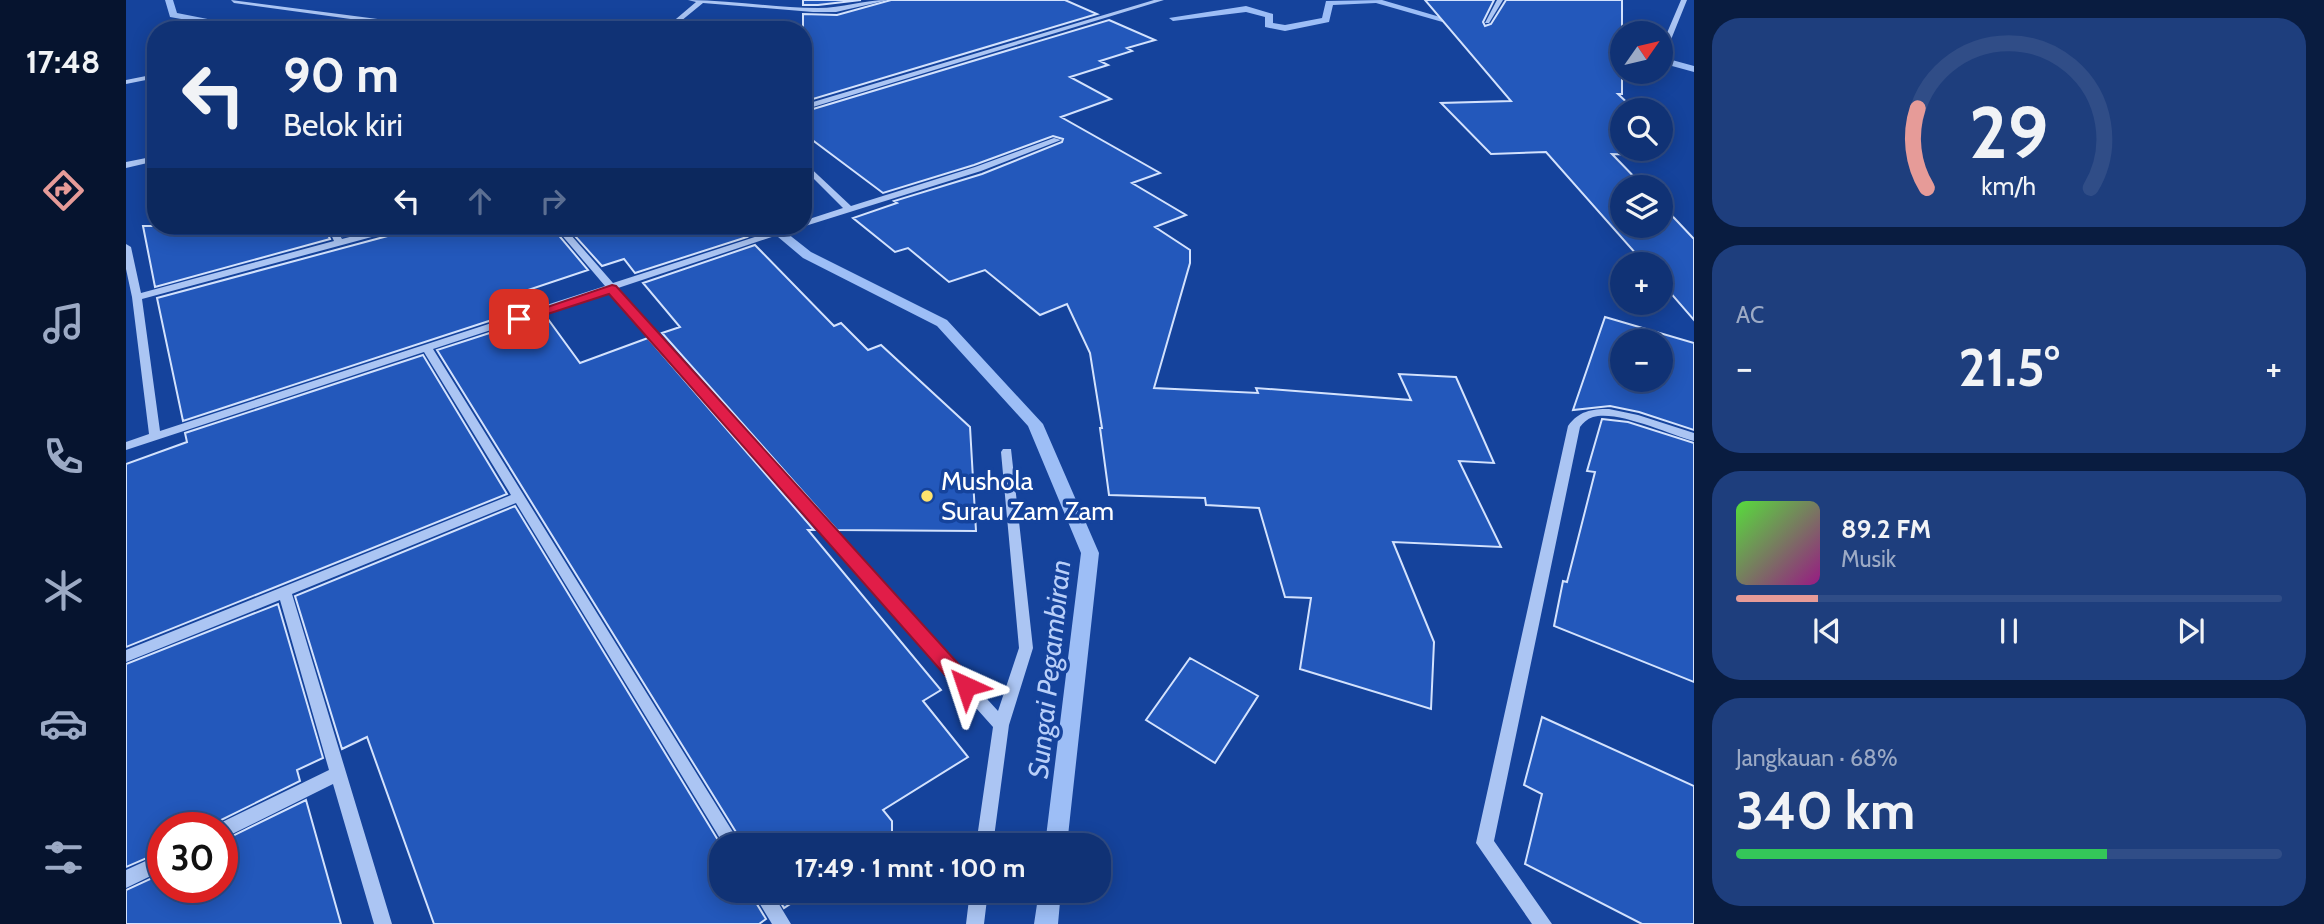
<!DOCTYPE html>
<html lang="id">
<meta charset="utf-8">
<style>
body{margin:0;font-family:Cabin,sans-serif;background:#1e3e7d;color:#f1f3f6;height:100vh;display:flex;flex-direction:column;font-size:26px;white-space:nowrap}
*{box-sizing:border-box;margin:0}
p{font-size:23px;color:#9caac5}
.icon{flex:none;width:38px;height:38px;fill:none;stroke:currentColor;stroke-width:2;stroke-linecap:round;stroke-linejoin:round}
.map{position:relative;flex:1;overflow:hidden}
.side{display:flex;flex-direction:column;gap:18px;padding:18px;background:#091c40;width:630px}
.side>*{flex:none}
.banner{position:absolute;left:21px;top:21px;width:665px;height:214px;border-radius:28px;box-shadow:0 4px 18px #0003,0 0 0 2px #304d87;background:#103275;color:#f1f3f6;overflow:hidden}
.needle{width:46px;rotate:56deg}
.fabs{position:absolute;left:1484px;top:21px;display:grid;gap:14px}
.fabs a{display:grid;place-items:center;width:63px;height:63px;border-radius:50%;background:#103275;box-shadow:0 4px 18px #0003,0 0 0 2px #304d87;font-size:35px}
.speed{position:absolute;left:21px;top:812px;display:flex;gap:14px;font-size:35px;font-weight:700;text-align:center}
.speed>*{display:grid;place-content:center;width:91px;height:91px;border-radius:50%;background:#103275;box-shadow:0 4px 18px #0003,0 0 0 2px #304d87;line-height:1}
.speed .limit{border:10px solid #d22;background:#fff;color:#111}
.pin{position:absolute;display:grid;place-items:center;width:60px;height:60px;color:#fff;margin:-30px;border-radius:14px;box-shadow:0 4px 10px #0006}
.me{position:absolute;width:77px;margin:-38px;rotate:318deg;stroke-linejoin:round;filter:drop-shadow(0 0 5px #0008)}
.turn{display:flex;align-items:center;gap:24px;height:147px;padding:0 21px;font-size:32px}
.turn .icon{width:91px;height:91px;stroke-width:2.5}
.turn b{display:block;font-size:49px;line-height:60px}
.lanes{display:flex;align-items:center;height:66px;padding:0 21px;background:#0003;justify-content:center;gap:35px;direction:ltr}
.lanes .off{opacity:.35}
.big{font-size:52px;font-weight:800;line-height:1.1}
.side .widget{flex:1;display:flex;flex-direction:column;justify-content:center;gap:10px;min-width:0;padding:0 24px;border-radius:28px;background:#1e3e7d}
.side .dial{align-items:center;gap:0}
.dial svg{height:182px;overflow:visible;fill:none;stroke:#304d87;stroke-width:7;stroke-linecap:round;text-anchor:middle}
.dial text{fill:#f1f3f6;stroke:none}
.song{display:flex;align-items:center;gap:21px}
.cover{width:84px;height:84px;border-radius:10px;background:linear-gradient(135deg,hsl(110 70% 55%),hsl(310 70% 35%))}
.played{height:7px;border-radius:4px;background:linear-gradient(90deg,#e69b98 15%,#304d87 15%)}
.keys{display:flex;justify-content:space-around;direction:ltr}
.heat{display:flex;justify-content:space-between;align-items:center;font-size:38px;direction:ltr}
.charge{height:10px;border-radius:5px;background:linear-gradient(90deg,#34c759 68%,#304d87 0)}
.trip{position:absolute;left:583px;top:833px;width:402px;height:70px;border-radius:28px;background:#103275;box-shadow:0 4px 18px #0003,0 0 0 2px #304d87;font-weight:800;line-height:70px;text-align:center}
main{display:flex;flex:1;min-height:0}
.tabs{display:flex;flex-direction:column;width:126px;justify-content:space-around;align-items:center;background:#06142f;color:#9caac5}
.tabs .icon{width:49px;height:49px}
.tabs .current{color:#e69b98}
.tabs b{font-size:32px;color:#f1f3f6}
.map>svg:first-child{display:block}
.lines{fill:none;stroke-linecap:round;stroke-linejoin:round}
.stream{fill:#9dbef6;fill-rule:evenodd}
.building{fill:#2358bb;stroke:#d3e2fd;stroke-width:2;fill-rule:evenodd}
.minor{fill:#abc5f3;fill-rule:evenodd}
.route{fill:#e11d48;stroke:#92132f;stroke-width:2}
.poi-dot{fill:#ffe36d;stroke:#15439c;stroke-width:2.5}
.labels{text-anchor:middle;dominant-baseline:central;stroke-width:7;stroke-linejoin:round;paint-order:stroke}
.poi-label{font-size:26px;fill:#fff;stroke:#15439c;text-anchor:start}
.water-label{font-size:28px;font-style:italic;fill:#b8cff9;stroke:#15439c}
</style>
<main>
<nav class="tabs">
<b>17:48</b>
<svg class="icon current" aria-label="directions" viewBox="0 0 24 24"><path d="M12 3l9 9-9 9-9-9zM9 14v-3h6M13 9l2 2-2 2"/></svg>
<svg class="icon" aria-label="music" viewBox="0 0 24 24"><path d="M9 18V5l10-2v13"/><circle cx="6" cy="18" r="3"/><circle cx="16" cy="16" r="3"/></svg>
<svg class="icon" aria-label="phone" viewBox="0 0 24 24"><path d="M5 4h4l2 5-3 2q2 4 5 5l2-3 5 2v4C11 20 4 13 5 4z"/></svg>
<svg class="icon" aria-label="climate" viewBox="0 0 24 24"><path d="M12 3v18M4 7l16 10M4 17L20 7"/></svg>
<svg class="icon" aria-label="car" viewBox="0 0 24 24"><path d="M5 17H2v-5l4-1 3-4h7l3 4 3 1v5h-3M9 17h6M6 11h13"/><circle cx="7" cy="17" r="2"/><circle cx="17" cy="17" r="2"/></svg>
<svg class="icon" aria-label="filters" viewBox="0 0 24 24"><path d="M4 7h16M4 17h16"/><circle cx="9" cy="7" r="2"/><circle cx="15" cy="17" r="2"/></svg>
</nav>
<div class="map">
<svg width="1568" height="924" viewBox="0 0 1568 924">
<rect width="100%" height="100%" fill="#15439c"/>
<g class="lines">
<path class="stream" d="M 39,0 L 47,0 L 51,13 L 137,30 L 117,30 L 44,17 Z
M 1256,0 L 1338,24 L 1334,27 L 1250,3 L 1207,5 L 1203,22 L 1159,31 L 1139,27 L 1139,17 L 1120,12 L 1047,21 L 1043,18 L 1120,6 L 1147,14 L 1147,23 L 1159,25 L 1196,18 L 1200,1 Z
M 1535,57 L 1568,66 L 1568,72 L 1535,63 Z
M 639,226 L 652,226 L 685,252 L 821,320 L 917,424 L 973,553 L 941,845 L 919,845 L 955,553 L 902,426 L 811,326 L 677,258 Z
M 913,891 L 935,891 L 932,924 L 908,924 Z"/>
</g>
<path class="building" d="M 677,0 L 735,0 L 692,5 L 677,5 Z
M 765,0 L 939,0 L 971,14 L 677,102 L 677,14 L 711,15 Z
M 1299,0 L 1368,0 L 1357,22 L 1359,26 L 1365,24 L 1380,0 L 1496,0 L 1496,94 L 1492,94 L 1509,110 L 1496,110 L 1496,149 L 1507,149 L 1512,155 L 1486,154 L 1518,187 L 1496,187 L 1496,226 L 1535,226 L 1535,204 L 1568,239 L 1568,320 L 1535,282 L 1535,264 L 1519,264 L 1420,152 L 1365,154 L 1315,103 L 1385,101 Z
M 983,20 L 1029,40 L 1001,48 L 1006,51 L 974,61 L 982,65 L 944,77 L 985,99 L 935,117 L 1034,173 L 1006,183 L 1060,215 L 1029,227 L 1064,250 L 1064,263 L 1028,388 L 1132,393 L 1130,388 L 1285,400 L 1273,374 L 1330,377 L 1368,463 L 1333,461 L 1375,547 L 1267,542 L 1308,642 L 1305,709 L 1174,669 L 1185,598 L 1159,597 L 1133,508 L 1080,505 L 1079,498 L 983,495 L 974,428 L 976,428 L 964,353 L 941,304 L 914,315 L 859,270 L 823,282 L 782,248 L 769,252 L 727,218 L 771,203 L 768,201 L 856,174 L 936,142 L 937,139 L 927,136 L 848,165 L 757,193 L 677,133 L 677,112 Z
M 17,226 L 198,226 L 204,239 L 29,287 Z
M 212,226 L 257,226 L 217,236 Z
M 284,226 L 425,226 L 462,270 L 402,290 L 412,305 L 57,421 L 31,298 L 280,231 Z
M 440,226 L 610,226 L 621,237 L 509,273 L 498,259 L 476,266 Z
M 629,245 L 708,326 L 715,323 L 742,350 L 755,345 L 844,427 L 850,531 L 711,530 L 536,333 L 554,327 L 517,283 Z
M 419,315 L 454,363 L 522,338 L 688,530 L 682,530 L 815,690 L 797,701 L 842,757 L 757,810 L 766,821 L 766,838 L 754,845 L 618,845 L 311,350 Z
M 1479,317 L 1568,343 L 1568,430 L 1513,412 L 1484,406 L 1447,410 ZM 1496,341 L 1535,341 L 1535,380 L 1496,380 Z
M 297,355 L 381,494 L 0,647 L 0,464 L 61,442 L 59,433 Z
M 1476,419 L 1502,422 L 1568,443 L 1568,682 L 1428,626 L 1437,581 L 1441,582 L 1469,472 L 1461,471 Z
M 389,506 L 595,845 L 595,891 L 623,891 L 640,919 L 633,924 L 308,924 L 241,737 L 216,749 L 169,596 Z
M 152,604 L 197,758 L 171,770 L 174,781 L 89,823 L 87,828 L 37,828 L 37,851 L 0,867 L 0,664 Z
M 1064,658 L 1132,696 L 1089,763 L 1020,720 Z
M 1416,717 L 1568,786 L 1568,924 L 1516,924 L 1399,864 L 1416,794 L 1398,785 Z
M 180,800 L 215,924 L 0,924 L 0,890 L 37,873 L 37,887 L 96,887 L 96,841 Z
M 648,891 L 684,891 L 658,908 Z"/>
<g class="lines">
<path class="minor" d="M 105,0 L 321,28 L 324,30 L 304,30 L 240,21 L 224,30 L 215,30 L 232,20 L 108,3 Z
M 562,0 C 605,0 649,8 692,8 C 716,8 738,0 762,0 L 710,12 L 687,12 L 577,3 L 544,30 L 537,30 L 570,2 Z
M 1028,0 L 1038,0 L 677,110 L 677,105 Z
M 1371,0 L 1377,0 L 1363,23 L 1359,23 Z
M 1555,0 L 1561,0 L 1540,52 L 1535,54 L 1535,47 Z
M 30,74 L 30,78 L 0,84 L 0,80 Z
M 928,138 L 935,140 L 855,171 L 676,227 L 492,288 L 685,506 L 872,711 L 893,648 L 875,452 L 877,449 L 885,449 L 907,648 L 883,725 L 867,845 L 850,845 L 867,727 L 675,512 L 484,291 L 307,349 L 615,845 L 598,845 L 390,503 L 166,594 L 266,924 L 248,924 L 207,784 L 96,839 L 96,828 L 89,828 L 90,825 L 203,770 L 154,600 L 0,662 L 0,650 L 385,495 L 298,352 L 0,450 L 0,442 L 23,434 L 6,297 L 0,269 L 0,244 L 5,247 L 15,293 L 208,241 L 201,226 L 209,226 L 216,239 L 266,226 L 281,226 L 279,228 L 16,299 L 34,431 L 479,286 L 428,226 L 437,226 L 487,283 L 663,226 L 677,226 L 677,221 L 717,208 L 677,168 L 677,161 L 725,206 L 849,167 Z
M 30,156 L 30,161 L 0,168 L 0,162 Z
M 1483,409 L 1512,415 L 1568,433 L 1568,441 C 1542,434 1492,410 1467,417 C 1461,419 1457,423 1454,427 L 1368,841 L 1426,924 L 1406,924 L 1350,843 L 1442,426 C 1453,411 1465,409 1483,409 Z
M 37,853 L 37,870 L 0,888 L 0,870 Z
M 626,891 L 645,891 L 665,924 L 646,924 Z
M 844,891 L 862,891 L 858,924 L 840,924 Z"/>
</g>
<path class="route" d="M 486,285 L 490,286 L 847,680 L 849,686 L 847,691 L 840,694 L 833,691 L 483,294 L 397,322 L 393,323 L 386,319 Z"/>
<circle class="poi-dot" cx="801" cy="496" r="7"/>
<g class="labels">
<g class="poi-label">
<text x="815" y="481">Mushola<tspan x="815" dy="30">Surau Zam Zam</tspan></text>
</g>
<g class="water-label">
<text transform="translate(923 669) rotate(-84)">Sungai Pegambiran</text>
</g>
</g>
</svg>
<div class="fabs">
<a><svg class="needle" viewBox="-14 -14 28 28"><path d="M0-13l5 13h-10z" fill="#e53935"/><path d="M0 13l5-13h-10z" fill="#9caac5"/></svg></a>
<a><svg class="icon" aria-label="search" viewBox="0 0 24 24"><circle cx="10" cy="10" r="6"/><path d="M15 15l6 6"/></svg></a>
<a><svg class="icon" aria-label="layers" viewBox="0 0 24 24"><path d="M12 4l9 5-9 5-9-5zM3 14l9 5 9-5"/></svg></a>
<a>+</a>
<a>−</a>
</div>
<div class="speed"><div class="limit">30</div></div>
<div class="pin" style="left:393px;top:319px;background:#d93025"><svg class="icon" aria-label="arrive" viewBox="0 0 24 24"><path d="M6 21V4h12l-3 4 3 4H6"/></svg></div>
<svg class="me" style="left:840px;top:686px" viewBox="-20 -20 40 40"><path d="M0-17L14 15 0 8-14 15z" fill="#e11d48" stroke="#fff" stroke-width="4"/></svg>
<div class="trip">17:49 · 1 mnt · 100 m</div>
<div class="banner">
<div class="turn"><svg class="icon" aria-label="left" viewBox="0 0 24 24"><path d="M17 20v-9H6M10 6l-5 5 5 5"/></svg><div><b>90 m</b>Belok kiri</div></div>
<div class="lanes"><svg class="icon" aria-label="left" viewBox="0 0 24 24"><path d="M17 20v-9H6M10 6l-5 5 5 5"/></svg><svg class="icon off" aria-label="ahead" viewBox="0 0 24 24"><path d="M12 20V5M6 11l6-6 6 6"/></svg><svg class="icon off" aria-label="right" viewBox="0 0 24 24"><path d="M7 20v-9h11M14 6l5 5-5 5"/></svg></div>
</div>
</div>
<section class="side">
<div class="widget dial"><svg viewBox="0 0 100 80">
<path d="M14 69A42 42 0 1 1 86 69"/>
<path d="M14 69A42 42 0 0 1 10 34" stroke="#e69b98"/>
<text x="50" y="56" font-size="32" font-weight="700">29</text>
<text x="50" y="72" font-size="11">km/h</text>
</svg></div>
<div class="widget"><p>AC</p>
<div class="heat"><a>−</a><b class="big">21.5°</b><a>+</a></div>
</div>
<div class="widget">
<div class="song"><i class="cover"></i><div><b>89.2 FM</b><p>Musik</p></div></div>
<div class="played"></div>
<div class="keys"><svg class="icon" aria-label="previous" viewBox="0 0 24 24"><path d="M18 5L8 12l10 7zM5 5v14"/></svg><svg class="icon" aria-label="pause" viewBox="0 0 24 24"><path d="M8 5v14M16 5v14"/></svg><svg class="icon" aria-label="next" viewBox="0 0 24 24"><path d="M6 5l10 7-10 7zM19 5v14"/></svg></div>
</div>
<div class="widget"><p>Jangkauan · 68%</p><b class="big">340 km</b><div class="charge"></div></div>
</section>
</main>
